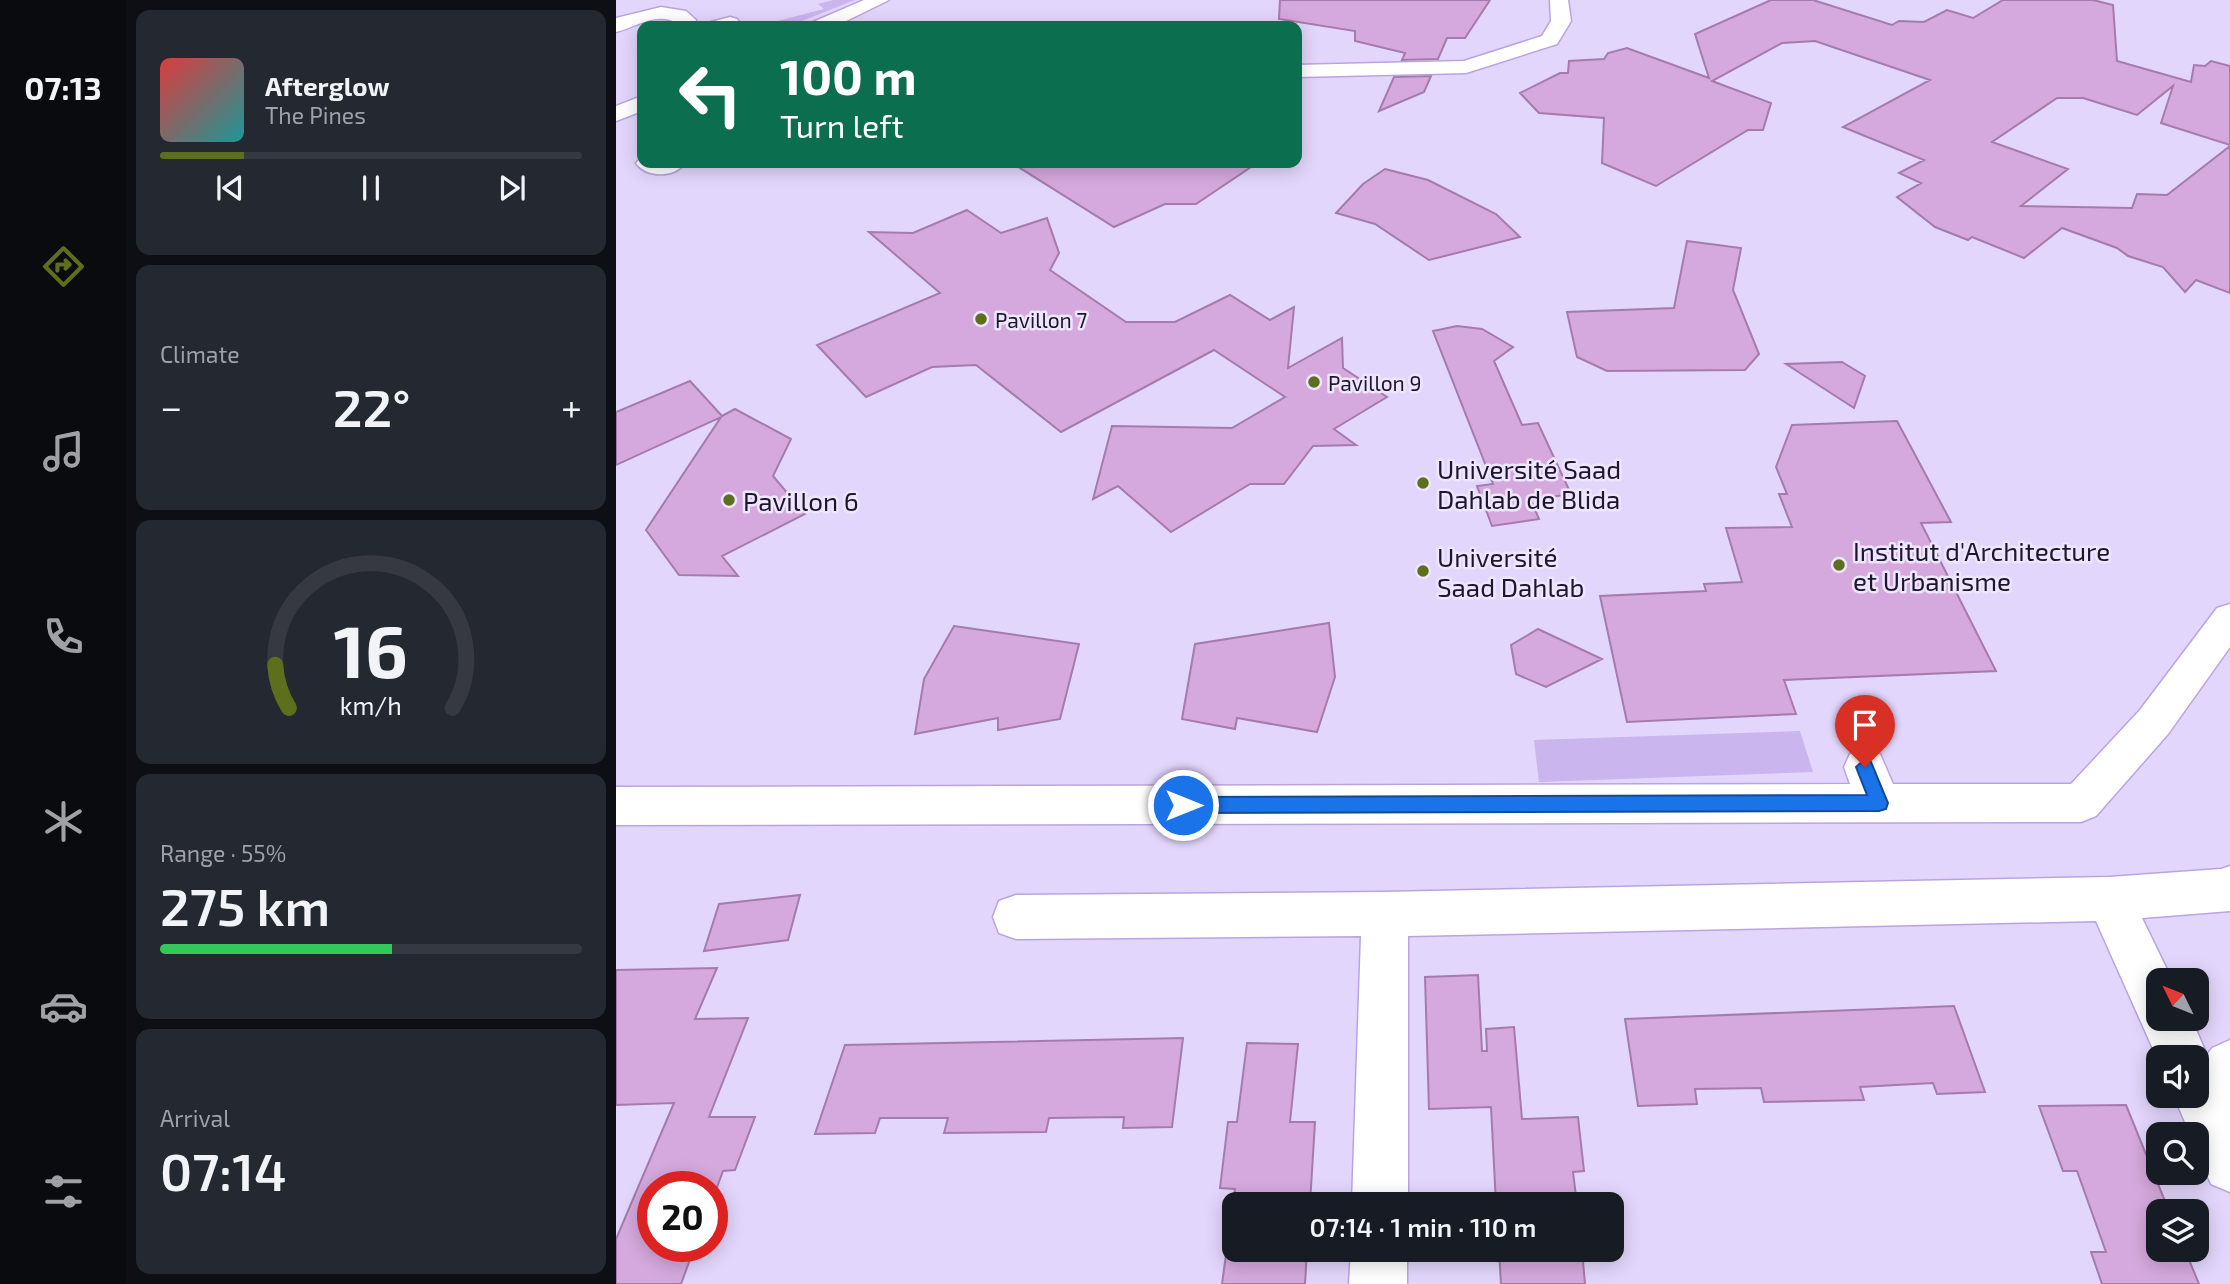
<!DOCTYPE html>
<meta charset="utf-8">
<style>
body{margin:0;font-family:"Exo 2",sans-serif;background:#242831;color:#f1f3f6;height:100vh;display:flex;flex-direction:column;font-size:26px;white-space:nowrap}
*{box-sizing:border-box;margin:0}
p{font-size:23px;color:#9ea1a6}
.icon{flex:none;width:38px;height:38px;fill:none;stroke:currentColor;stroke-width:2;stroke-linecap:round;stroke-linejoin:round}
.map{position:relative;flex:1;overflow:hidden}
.panel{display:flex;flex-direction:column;gap:10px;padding:10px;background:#0d0f14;width:490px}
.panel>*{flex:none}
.hud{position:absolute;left:21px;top:21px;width:665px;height:147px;border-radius:14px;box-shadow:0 4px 18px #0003;background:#0b6e4f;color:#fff;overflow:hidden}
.needle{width:46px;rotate:313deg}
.buttons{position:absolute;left:1530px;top:968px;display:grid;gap:14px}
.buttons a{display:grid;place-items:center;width:63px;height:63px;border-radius:14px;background:#171b24;box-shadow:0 4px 18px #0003;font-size:35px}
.speed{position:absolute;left:21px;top:1171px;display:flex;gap:14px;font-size:35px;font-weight:700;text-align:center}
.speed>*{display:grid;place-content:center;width:91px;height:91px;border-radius:50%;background:#171b24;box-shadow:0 4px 18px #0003;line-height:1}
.speed .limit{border:10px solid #d22;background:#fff;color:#111}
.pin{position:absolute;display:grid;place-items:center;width:60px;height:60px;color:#fff;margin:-72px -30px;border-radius:50% 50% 50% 0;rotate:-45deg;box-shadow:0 0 7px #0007}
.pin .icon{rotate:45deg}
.me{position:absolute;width:77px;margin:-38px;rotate:90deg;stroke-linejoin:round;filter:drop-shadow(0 0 5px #0008)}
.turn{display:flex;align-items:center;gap:24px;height:147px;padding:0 28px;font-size:32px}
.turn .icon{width:91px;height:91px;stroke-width:2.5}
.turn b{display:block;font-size:49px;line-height:60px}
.big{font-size:52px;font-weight:600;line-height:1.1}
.panel .tile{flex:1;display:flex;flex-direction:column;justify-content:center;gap:10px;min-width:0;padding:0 24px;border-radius:14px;background:#242831}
.panel .dial{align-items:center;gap:0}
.dial svg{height:182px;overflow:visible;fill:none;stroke:#363941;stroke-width:7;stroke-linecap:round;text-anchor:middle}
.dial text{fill:#f1f3f6;stroke:none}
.song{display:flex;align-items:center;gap:21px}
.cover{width:84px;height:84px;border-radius:10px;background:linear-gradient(135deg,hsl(0 70% 55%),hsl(180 70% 35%))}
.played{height:7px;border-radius:4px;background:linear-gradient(90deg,#5d6f1c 20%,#363941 20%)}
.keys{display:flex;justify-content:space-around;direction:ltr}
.heat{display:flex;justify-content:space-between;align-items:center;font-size:38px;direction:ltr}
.charge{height:10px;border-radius:5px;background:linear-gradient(90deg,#34c759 55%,#363941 0)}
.trip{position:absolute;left:606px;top:1192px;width:402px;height:70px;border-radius:14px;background:#171b24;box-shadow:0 4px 18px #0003;font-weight:600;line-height:70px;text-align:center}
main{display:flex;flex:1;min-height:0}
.dock{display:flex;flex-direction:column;width:126px;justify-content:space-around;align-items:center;background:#090b0e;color:#9ea1a6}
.dock .icon{width:49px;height:49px}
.dock .current{color:#5d6f1c}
.dock b{font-size:32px;color:#f1f3f6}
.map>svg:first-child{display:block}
.green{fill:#cab5ef}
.building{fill:#d5a9dd;stroke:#a57bad;stroke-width:2}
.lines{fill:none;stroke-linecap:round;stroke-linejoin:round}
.minor-casing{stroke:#baa4e0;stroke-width:3}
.minor{fill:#fff;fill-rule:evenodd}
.route{fill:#1a73e8;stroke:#114b97;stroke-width:2}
.poi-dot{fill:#5d6f1c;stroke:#eee6ff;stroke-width:2.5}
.labels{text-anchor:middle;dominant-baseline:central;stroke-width:5;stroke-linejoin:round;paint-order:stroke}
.far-poi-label{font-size:21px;fill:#1e162c;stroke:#eee6ff;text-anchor:start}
.poi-label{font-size:26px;fill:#1e162c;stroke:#eee6ff;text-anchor:start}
</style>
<main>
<nav class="dock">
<b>07:13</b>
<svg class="icon current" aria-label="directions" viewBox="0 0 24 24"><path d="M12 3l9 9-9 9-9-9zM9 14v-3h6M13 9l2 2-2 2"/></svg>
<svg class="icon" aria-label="music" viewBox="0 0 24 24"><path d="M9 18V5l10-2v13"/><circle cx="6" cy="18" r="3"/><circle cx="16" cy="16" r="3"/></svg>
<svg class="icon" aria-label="phone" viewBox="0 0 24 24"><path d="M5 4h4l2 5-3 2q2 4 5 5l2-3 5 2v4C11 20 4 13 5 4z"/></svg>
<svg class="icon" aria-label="climate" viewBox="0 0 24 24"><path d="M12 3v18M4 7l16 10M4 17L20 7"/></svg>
<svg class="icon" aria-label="car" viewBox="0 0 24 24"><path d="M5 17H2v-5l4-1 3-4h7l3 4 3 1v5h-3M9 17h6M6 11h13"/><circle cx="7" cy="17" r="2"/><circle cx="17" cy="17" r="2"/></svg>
<svg class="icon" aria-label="filters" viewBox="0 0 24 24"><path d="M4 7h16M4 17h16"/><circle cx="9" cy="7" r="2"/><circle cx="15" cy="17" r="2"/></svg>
</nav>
<section class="panel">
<div class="tile">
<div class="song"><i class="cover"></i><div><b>Afterglow</b><p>The Pines</p></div></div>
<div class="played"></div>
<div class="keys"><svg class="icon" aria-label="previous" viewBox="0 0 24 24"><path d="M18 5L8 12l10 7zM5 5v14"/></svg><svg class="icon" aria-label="pause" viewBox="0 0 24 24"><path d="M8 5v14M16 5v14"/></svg><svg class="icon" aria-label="next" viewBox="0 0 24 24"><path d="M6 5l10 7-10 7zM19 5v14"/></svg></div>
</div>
<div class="tile"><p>Climate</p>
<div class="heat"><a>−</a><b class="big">22°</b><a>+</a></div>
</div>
<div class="tile dial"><svg viewBox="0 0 100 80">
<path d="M14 69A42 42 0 1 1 86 69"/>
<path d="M14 69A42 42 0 0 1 8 50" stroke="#5d6f1c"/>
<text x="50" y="56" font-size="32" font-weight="700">16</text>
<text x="50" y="72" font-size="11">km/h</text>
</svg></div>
<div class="tile"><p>Range · 55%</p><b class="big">275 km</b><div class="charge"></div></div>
<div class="tile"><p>Arrival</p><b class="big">07:14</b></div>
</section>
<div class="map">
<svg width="1614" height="1284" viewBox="0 0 1614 1284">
<rect width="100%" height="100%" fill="#e3d6fc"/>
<path class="green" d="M 217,0 L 239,0 L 173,26 L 142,26 L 208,9 L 202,4 Z
M 1184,731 L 1197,772 L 923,782 L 918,740 Z"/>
<path class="building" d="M 664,0 L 874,0 L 849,38 L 831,38 L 822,59 L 786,60 L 789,53 L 739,41 L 739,31 L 663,19 Z
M 1155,0 L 1197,0 L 1276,25 L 1283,21 L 1308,22 L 1331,10 L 1357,18 L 1387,0 L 1477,0 L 1497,5 L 1501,61 L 1575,82 L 1578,65 L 1589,66 L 1595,61 L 1614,66 L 1614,145 L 1545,123 L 1557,86 L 1521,115 L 1467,98 L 1441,98 L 1376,142 L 1452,169 L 1405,206 L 1516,208 L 1521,194 L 1551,195 L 1614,146 L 1614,293 L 1580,280 L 1569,292 L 1547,267 L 1512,256 L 1501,248 L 1446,228 L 1408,258 L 1356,237 L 1352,240 L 1319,227 L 1281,197 L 1305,183 L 1283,173 L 1308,160 L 1227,127 L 1314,80 L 1199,41 L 1166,43 L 1096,81 L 1155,103 L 1147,130 L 1132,130 L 1040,186 L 986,163 L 988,118 L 923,113 L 904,93 L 944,73 L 952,73 L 953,61 L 988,59 L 992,53 L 1011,48 L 1093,78 L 1079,34 Z
M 815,76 L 808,92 L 763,111 L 778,77 Z
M 396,163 L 641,163 L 580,204 L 549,204 L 498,227 Z
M 769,169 L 812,180 L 880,214 L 904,237 L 813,260 L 759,224 L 720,213 L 747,184 Z
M 351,210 L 385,233 L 431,218 L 443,253 L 434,270 L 510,322 L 559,322 L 614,295 L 654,320 L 678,307 L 672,368 L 726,338 L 727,368 L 771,397 L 718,429 L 740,445 L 697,446 L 668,484 L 634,484 L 555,532 L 502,486 L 477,499 L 496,426 L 616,428 L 669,397 L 598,350 L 445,432 L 360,365 L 316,367 L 250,397 L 201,345 L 324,293 L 253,232 L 297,233 Z
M 1071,241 L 1125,248 L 1117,290 L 1143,354 L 1129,370 L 991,371 L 961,357 L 951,312 L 1058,308 Z
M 841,326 L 866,329 L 897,347 L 878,361 L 906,425 L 922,423 L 955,494 L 915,500 L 923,519 L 876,526 L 861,486 L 877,484 L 817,331 Z
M 1226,362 L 1249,376 L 1238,408 L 1170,364 Z
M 74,381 L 106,416 L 119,409 L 175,439 L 157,476 L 189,514 L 106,556 L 122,576 L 63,575 L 30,530 L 105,417 L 0,465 L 0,412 Z
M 1281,421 L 1335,522 L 1305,523 L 1380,671 L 1168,680 L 1180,714 L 1011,722 L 984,596 L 1090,591 L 1088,584 L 1126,582 L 1110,528 L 1176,527 L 1163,494 L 1171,494 L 1160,467 L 1176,425 Z
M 713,623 L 719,677 L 701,732 L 621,718 L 619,729 L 566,719 L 579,644 Z
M 338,626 L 463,644 L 444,719 L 382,730 L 382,718 L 299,734 L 308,679 Z
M 922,629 L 986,659 L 930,687 L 900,674 L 895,645 Z
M 184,895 L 172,940 L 88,951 L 103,904 Z
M 101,968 L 79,1019 L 132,1018 L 93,1117 L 139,1117 L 119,1170 L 107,1171 L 96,1201 L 96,1186 L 37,1186 L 37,1246 L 79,1246 L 65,1284 L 0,1284 L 0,1239 L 58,1103 L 0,1105 L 0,970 Z
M 862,975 L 866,1051 L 871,1051 L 870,1029 L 898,1027 L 906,1119 L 962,1117 L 968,1171 L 957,1172 L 961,1204 L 880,1204 L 875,1107 L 813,1109 L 809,977 Z
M 1338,1006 L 1369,1092 L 1321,1094 L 1317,1083 L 1244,1087 L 1248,1100 L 1148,1102 L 1145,1088 L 1079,1089 L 1081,1104 L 1022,1106 L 1009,1019 Z
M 567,1038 L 556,1127 L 507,1128 L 508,1117 L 433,1118 L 430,1132 L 328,1133 L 332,1118 L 264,1118 L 259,1133 L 199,1134 L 229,1045 Z
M 631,1043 L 682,1044 L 674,1122 L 699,1122 L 694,1204 L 618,1204 L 618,1250 L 691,1250 L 689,1284 L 606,1284 L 619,1189 L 604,1188 L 612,1122 L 621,1122 Z
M 1510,1105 L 1553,1211 L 1542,1211 L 1542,1250 L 1569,1250 L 1583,1284 L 1486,1284 L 1475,1252 L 1490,1252 L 1461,1171 L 1447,1171 L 1423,1106 Z
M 883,1250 L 966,1250 L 969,1284 L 885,1284 Z"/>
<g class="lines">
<defs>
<path id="minor" d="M 248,0 L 273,0 L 220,26 L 194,26 L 197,22 Z
M 934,0 L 952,0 L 955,21 L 941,44 L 850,73 L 681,77 L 681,65 L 848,61 L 926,36 L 935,21 Z
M 45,7 L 70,11 L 80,20 L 77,26 L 57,26 L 59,22 C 39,12 20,27 0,32 L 0,18 Z
M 114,17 L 121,19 L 124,23 L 122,26 L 92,26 L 95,22 Z
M 26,96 L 26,111 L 0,121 L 0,106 Z
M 26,157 L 26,163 L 69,163 C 58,178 31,178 20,163 Z
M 1614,604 L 1614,647 L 1552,734 L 1480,816 L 1465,822 L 0,825 L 0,787 L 1234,784 L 1228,767 L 1234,754 L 1249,749 L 1264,754 L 1277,784 L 1455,784 L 1524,710 L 1601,608 Z
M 1614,866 L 1614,911 L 1526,918 L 1556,980 L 1542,980 L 1542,1018 L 1575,1018 L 1591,1055 L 1596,1048 L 1614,1040 L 1614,1192 L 1595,1184 L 1580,1150 L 1580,1134 L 1574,1134 L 1558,1096 L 1580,1096 L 1580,1057 L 1542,1057 L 1542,1060 L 1480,921 L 792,936 L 792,1204 L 736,1204 L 745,936 L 400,939 L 383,933 L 377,917 L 383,901 L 400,895 L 769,892 L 1493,877 L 1605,869 Z
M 735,1250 L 791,1250 L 791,1284 L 733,1284 Z"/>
</defs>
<use href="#minor" class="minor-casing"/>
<use href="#minor" class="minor"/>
</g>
<path class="route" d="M 1249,759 L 1255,762 L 1272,803 L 1270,809 L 1263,811 L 567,813 L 561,810 L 558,805 L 561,799 L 567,797 L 1251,795 L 1240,767 Z"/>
<g class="poi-dot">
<circle cx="365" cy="319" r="7"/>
<circle cx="698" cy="382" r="7"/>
<circle cx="807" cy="483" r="7"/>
<circle cx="113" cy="500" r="7"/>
<circle cx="1223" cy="565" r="7"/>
<circle cx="807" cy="571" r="7"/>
</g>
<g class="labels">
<g class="far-poi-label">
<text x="379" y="319">Pavillon 7</text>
<text x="712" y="382">Pavillon 9</text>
</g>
<g class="poi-label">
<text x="821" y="468">Université Saad<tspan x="821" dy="30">Dahlab de Blida</tspan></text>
<text x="127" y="500">Pavillon 6</text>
<text x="1237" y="550">Institut d'Architecture<tspan x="1237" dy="30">et Urbanisme</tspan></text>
<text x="821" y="556">Université<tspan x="821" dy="30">Saad Dahlab</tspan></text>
</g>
</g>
</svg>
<div class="buttons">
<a><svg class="needle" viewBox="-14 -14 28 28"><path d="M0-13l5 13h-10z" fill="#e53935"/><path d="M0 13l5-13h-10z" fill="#9ea1a6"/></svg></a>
<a><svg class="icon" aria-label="sound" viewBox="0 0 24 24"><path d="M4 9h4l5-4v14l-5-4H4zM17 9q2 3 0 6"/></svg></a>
<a><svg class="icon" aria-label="search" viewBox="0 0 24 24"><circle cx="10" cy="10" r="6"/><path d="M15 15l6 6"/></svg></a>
<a><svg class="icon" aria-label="layers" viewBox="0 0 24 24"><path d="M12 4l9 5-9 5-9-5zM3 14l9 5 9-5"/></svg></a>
</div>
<div class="speed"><div class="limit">20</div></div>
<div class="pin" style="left:1249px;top:767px;background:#d93025"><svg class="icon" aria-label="arrive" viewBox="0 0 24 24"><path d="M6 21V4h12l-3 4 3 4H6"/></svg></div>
<svg class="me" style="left:567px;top:805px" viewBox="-20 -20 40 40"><circle r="17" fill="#1a73e8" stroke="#fff" stroke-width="3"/><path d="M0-11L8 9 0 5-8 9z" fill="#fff"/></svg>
<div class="trip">07:14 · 1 min · 110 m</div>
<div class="hud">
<div class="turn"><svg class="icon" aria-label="left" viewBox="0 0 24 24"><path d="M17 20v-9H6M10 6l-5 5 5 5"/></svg><div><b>100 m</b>Turn left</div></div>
</div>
</div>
</main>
